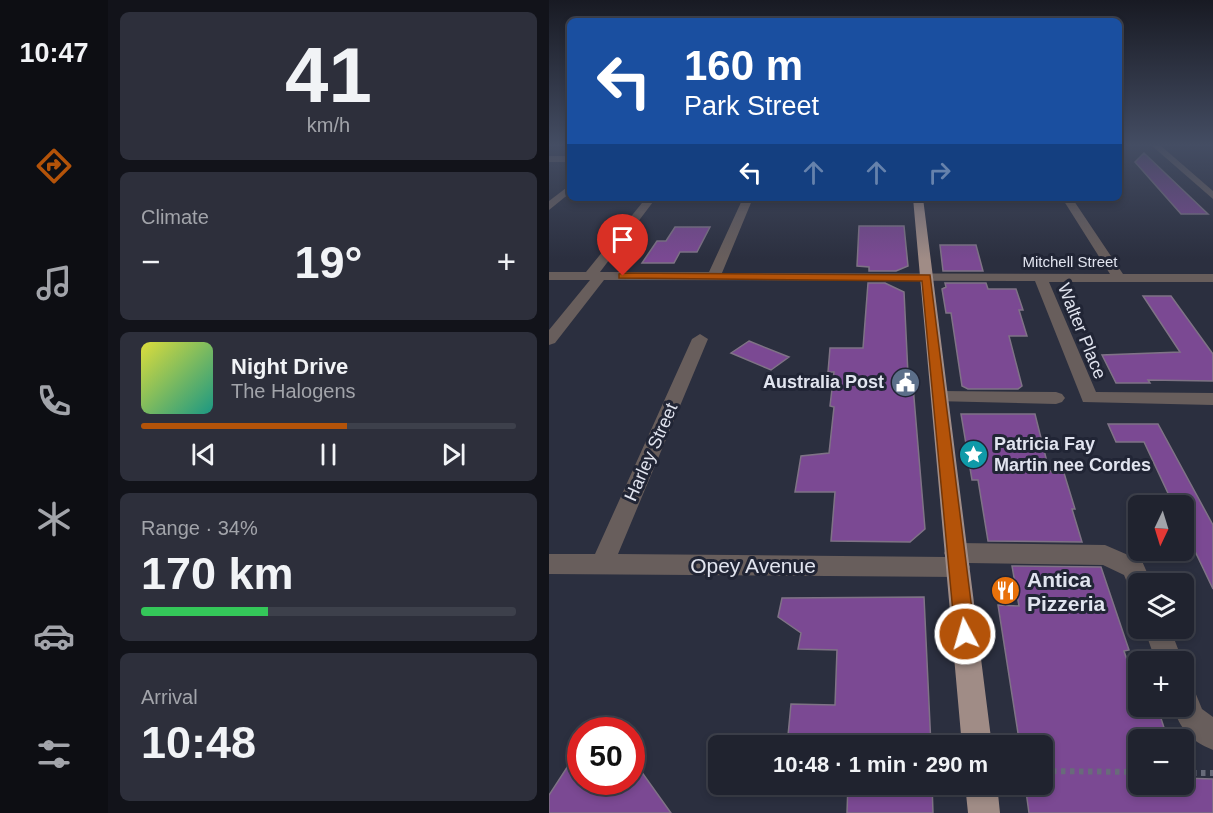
<!DOCTYPE html>
<meta charset="utf-8">
<style>
body{margin:0;font-family:Helvetica,sans-serif;background:#2d2f3b;color:#f1f3f6;height:100vh;display:flex;flex-direction:column;font-size:22px;white-space:nowrap}
*{box-sizing:border-box;margin:0}
p{font-size:20px;color:#a2a4aa}
.icon{flex:none;width:33px;height:33px;fill:none;stroke:currentColor;stroke-width:2;stroke-linecap:round;stroke-linejoin:round}
.map{position:relative;flex:1;overflow:hidden}
.side{display:flex;flex-direction:column;gap:12px;padding:12px;background:#12131a;width:441px}
.side>*{flex:none}
.hud{position:absolute;left:18px;top:18px;width:555px;height:183px;border-radius:9px;box-shadow:0 3px 9px #0003,0 0 0 2px #3d404b;background:#1a4fa0;color:#fff;overflow:hidden}
.needle{width:39px;rotate:184deg}
.controls{position:absolute;left:579px;top:495px;display:grid;gap:12px}
.controls a{display:grid;place-items:center;width:66px;height:66px;border-radius:9px;background:#20232f;box-shadow:0 3px 9px #0003,0 0 0 2px #3d404b;font-size:30px}
.speed{position:absolute;left:18px;top:717px;display:flex;gap:12px;font-size:30px;font-weight:700;text-align:center}
.speed>*{display:grid;place-content:center;width:78px;height:78px;border-radius:50%;background:#20232f;box-shadow:0 3px 9px #0003,0 0 0 2px #3d404b;line-height:1}
.speed .limit{border:9px solid #d22;background:#fff;color:#111}
.pin{position:absolute;display:grid;place-items:center;width:51px;height:51px;color:#fff;margin:-62px -26px;border-radius:50% 50% 50% 0;rotate:-45deg;box-shadow:0 0 6px #0007}
.pin .icon{rotate:45deg}
.me{position:absolute;width:66px;margin:-33px;rotate:354deg;stroke-linejoin:round;filter:drop-shadow(0 0 4px #0008)}
.turn{display:flex;align-items:center;gap:21px;height:126px;padding:0 18px;font-size:27px}
.turn .icon{width:78px;height:78px;stroke-width:2.5}
.turn b{display:block;font-size:42px;line-height:51px}
.lanes{display:flex;align-items:center;height:57px;padding:0 18px;background:#0003;justify-content:center;gap:30px;direction:ltr}
.lanes .off{opacity:.35}
.big{font-size:45px;font-weight:600;line-height:1.1}
.side .tile{flex:1;display:flex;flex-direction:column;justify-content:center;gap:9px;min-width:0;padding:0 21px;border-radius:9px;background:#2d2f3b}
.side .dial{align-items:center;gap:0}
.dial b{font-size:78px;line-height:1}
.song{display:flex;align-items:center;gap:18px}
.cover{width:72px;height:72px;border-radius:9px;background:linear-gradient(135deg,hsl(60 70% 55%),hsl(170 70% 35%))}
.played{height:6px;border-radius:3px;background:linear-gradient(90deg,#b45309 55%,#3d404b 55%)}
.keys{display:flex;justify-content:space-around;direction:ltr}
.heat{display:flex;justify-content:space-between;align-items:center;font-size:33px;direction:ltr}
.charge{height:9px;border-radius:4px;background:linear-gradient(90deg,#34c759 34%,#3d404b 0)}
.trip{position:absolute;left:159px;top:735px;width:345px;height:60px;border-radius:9px;background:#20232f;box-shadow:0 3px 9px #0003,0 0 0 2px #3d404b;font-weight:600;line-height:60px;text-align:center}
main{display:flex;flex:1;min-height:0}
.tabs{display:flex;flex-direction:column;width:108px;justify-content:space-around;align-items:center;background:#0d0e13;color:#a2a4aa}
.tabs .icon{width:42px;height:42px}
.tabs .active{color:#b45309}
.tabs b{font-size:27px;color:#f1f3f6}
.map>svg:first-child{display:block}
.building{fill:#7b4993;stroke:#7f7386;stroke-width:1.5}
.lines{fill:none;stroke-linecap:round;stroke-linejoin:round}
.path{stroke:#686b7a;stroke-width:6;stroke-dasharray:4.5 4.5;stroke-linecap:butt}
.minor{fill:#685e5c;fill-rule:evenodd}
.major{fill:#a08c86;fill-rule:evenodd}
.route{fill:#b45309;stroke:#753606;stroke-width:1.5}
.labels{text-anchor:middle;dominant-baseline:central;stroke-width:6;stroke-linejoin:round;paint-order:stroke}
.far-street-label{font-size:15px;fill:#e1e4ef;stroke:#212535}
.street-label{font-size:18px;fill:#e1e4ef;stroke:#212535}
.poi-label{font-size:18px;font-weight:bold;fill:#e1e4ef;stroke:#212535;text-anchor:end}
.near-street-label{font-size:21px;fill:#e1e4ef;stroke:#212535}
.near-poi-label{font-size:21px;font-weight:bold;fill:#e1e4ef;stroke:#212535;text-anchor:start}
</style>
<main>
<nav class="tabs">
<b>10:47</b>
<svg class="icon active" aria-label="directions" viewBox="0 0 24 24"><path d="M12 3l9 9-9 9-9-9zM9 14v-3h6M13 9l2 2-2 2"/></svg>
<svg class="icon" aria-label="music" viewBox="0 0 24 24"><path d="M9 18V5l10-2v13"/><circle cx="6" cy="18" r="3"/><circle cx="16" cy="16" r="3"/></svg>
<svg class="icon" aria-label="phone" viewBox="0 0 24 24"><path d="M5 4h4l2 5-3 2q2 4 5 5l2-3 5 2v4C11 20 4 13 5 4z"/></svg>
<svg class="icon" aria-label="climate" viewBox="0 0 24 24"><path d="M12 3v18M4 7l16 10M4 17L20 7"/></svg>
<svg class="icon" aria-label="car" viewBox="0 0 24 24"><path d="M5 17H2v-5l4-1 3-4h7l3 4 3 1v5h-3M9 17h6M6 11h13"/><circle cx="7" cy="17" r="2"/><circle cx="17" cy="17" r="2"/></svg>
<svg class="icon" aria-label="filters" viewBox="0 0 24 24"><path d="M4 7h16M4 17h16"/><circle cx="9" cy="7" r="2"/><circle cx="15" cy="17" r="2"/></svg>
</nav>
<section class="side">
<div class="tile dial"><b>41</b><p>km/h</p></div>
<div class="tile"><p>Climate</p>
<div class="heat"><a>−</a><b class="big">19°</b><a>+</a></div>
</div>
<div class="tile">
<div class="song"><i class="cover"></i><div><b>Night Drive</b><p>The Halogens</p></div></div>
<div class="played"></div>
<div class="keys"><svg class="icon" aria-label="previous" viewBox="0 0 24 24"><path d="M18 5L8 12l10 7zM5 5v14"/></svg><svg class="icon" aria-label="pause" viewBox="0 0 24 24"><path d="M8 5v14M16 5v14"/></svg><svg class="icon" aria-label="next" viewBox="0 0 24 24"><path d="M6 5l10 7-10 7zM19 5v14"/></svg></div>
</div>
<div class="tile"><p>Range · 34%</p><b class="big">170 km</b><div class="charge"></div></div>
<div class="tile"><p>Arrival</p><b class="big">10:48</b></div>
</section>
<div class="map">
<svg width="664" height="813" viewBox="0 0 664 813">
<rect width="100%" height="100%" fill="#2b2f3f"/>
<path class="building" d="M 595,153 L 659,214 L 632,214 L 586,162 Z
M 310,226 L 355,226 L 359,266 L 347,271 L 320,271 L 320,267 L 308,266 Z
M 126,227 L 161,227 L 148,252 L 131,252 L 125,263 L 93,263 L 108,241 L 117,241 Z
M 391,245 L 427,245 L 434,271 L 394,271 Z
M 319,283 L 336,283 L 355,292 L 359,374 L 363,374 L 376,529 L 361,542 L 282,541 L 286,492 L 246,492 L 252,456 L 280,453 L 285,407 L 281,406 L 285,372 L 279,372 L 281,348 L 314,348 Z
M 396,283 L 437,283 L 439,289 L 467,289 L 474,310 L 470,310 L 478,336 L 460,336 L 473,386 L 469,389 L 419,389 L 413,386 L 402,313 L 397,313 L 393,289 L 397,287 Z
M 594,296 L 622,296 L 664,354 L 664,381 L 599,380 L 601,383 L 567,383 L 553,355 L 631,352 Z
M 200,341 L 240,357 L 222,370 L 182,353 Z
M 412,414 L 486,414 L 500,470 L 504,473 L 515,473 L 526,509 L 523,509 L 533,542 L 439,541 L 429,480 L 423,480 Z
M 559,424 L 609,424 L 664,525 L 664,589 L 634,526 L 634,506 L 625,506 L 595,442 L 567,442 Z
M 463,566 L 552,567 L 580,650 L 575,651 L 590,695 L 590,706 L 608,706 L 619,740 L 590,740 L 590,784 L 634,784 L 634,778 L 664,779 L 664,813 L 480,813 L 476,784 L 494,784 L 494,746 L 471,746 L 449,605 L 470,606 Z
M 375,597 L 382,746 L 238,746 L 242,704 L 286,705 L 288,650 L 249,649 L 252,633 L 229,617 L 233,598 Z
M 32,746 L 32,782 L 82,782 L 82,757 L 122,813 L 0,813 L 0,795 Z
M 299,784 L 383,784 L 384,813 L 298,813 Z"/>
<g class="lines">
<path class="path" d="M 494,771 L 590,772
M 634,773 L 664,773"/>
<path class="minor" d="M 602,145 L 611,145 L 664,191 L 664,199 Z
M 0,156 L 21,156 L 21,162 L 0,162 Z
M 21,185 L 21,193 L 0,210 L 0,201 Z
M 97,198 L 107,198 L 51,272 L 160,272 L 194,198 L 204,198 L 173,273 L 561,274 L 513,198 L 523,198 L 574,274 L 664,274 L 664,282 L 500,282 L 547,392 L 664,393 L 664,405 L 534,402 L 486,281 L 55,280 L 6,343 L 0,345 L 0,330 L 41,280 L 0,280 L 0,272 L 37,272 Z
M 151,334 L 159,339 L 69,554 L 397,557 L 395,553 L 399,546 L 407,543 L 556,545 L 593,561 L 603,584 L 590,584 L 590,594 L 582,592 L 575,575 L 554,565 L 419,563 L 421,567 L 417,574 L 409,577 L 0,574 L 0,554 L 46,554 L 143,339 Z
M 391,391 L 507,392 L 513,394 L 516,398 L 513,402 L 507,404 L 385,401 L 382,397 L 385,393 Z
M 595,628 L 621,628 L 634,662 L 607,662 Z
M 634,683 L 644,687 L 653,709 L 664,717 L 664,750 C 640,740 632,729 623,706 L 634,706 Z"/>
<path class="major" d="M 364,198 L 374,198 L 443,746 L 413,746 Z
M 416,784 L 448,784 L 451,813 L 419,813 Z"/>
</g>
<linearGradient id="sky" x2="0" y2="1"><stop stop-color="#181a23"/><stop offset="0.56" stop-color="#444d63"/><stop offset="1" stop-color="#444d63" stop-opacity="0"/></linearGradient>
<rect width="664" height="259" fill="url(#sky)"/>
<path class="route" d="M 74,273 L 381,275 L 426,634 L 423,640 L 416,643 L 409,640 L 406,634 L 373,281 L 70,278 L 70,274 Z"/>
<defs>
<symbol id="civic-disc" viewBox="-11 -11 22 22"><circle r="9.5" fill="#5c6f8a" stroke="#212535"/><path d="M-.6-6.5H3V-4.5H.6V-3L4-1V1h2V6H-6V1h2V-1L-.6-3ZM-1.2 2.5V6h2.4V2.5Z" fill="#fff"/></symbol>
<symbol id="sight-disc" viewBox="-11 -11 22 22"><circle r="9.5" fill="#0f9aa8" stroke="#212535"/><path d="M0-6L1.8-2.2L6-1.7L2.9 1.2L3.7 5.4L0 3.3L-3.7 5.4L-2.9 1.2L-6-1.7L-1.8-2.2Z" fill="#fff"/></symbol>
<symbol id="restaurant-disc" viewBox="-11 -11 22 22"><circle r="9.5" fill="#e8710a" stroke="#212535"/><path d="M-5-6h1v4h1v-4h1v4h1v-4h1v5L-1.5 .5V6h-2V.5L-5-1ZM5-6V6H3V1.5H1.5Q1.5-4 5-6Z" fill="#fff"/></symbol>
</defs>
<g fill-rule="evenodd">
<use href="#civic-disc" x="340" y="366" width="33" height="33"/>
<use href="#sight-disc" x="408" y="438" width="33" height="33"/>
<use href="#restaurant-disc" x="440" y="574" width="33" height="33"/>
</g>
<g class="labels">
<g class="far-street-label">
<text x="521" y="261">Mitchell Street</text>
</g>
<g class="street-label">
<text transform="translate(533 331) rotate(68)">Walter Place</text>
<text transform="translate(102 452) rotate(-66)">Harley Street</text>
</g>
<g class="poi-label">
<text x="335" y="382">Australia Post</text>
<text x="445" y="444" text-anchor="start">Patricia Fay<tspan x="445" dy="21">Martin nee Cordes</tspan></text>
</g>
<g class="near-street-label">
<text x="204" y="565">Opey Avenue</text>
</g>
<g class="near-poi-label">
<text x="478" y="579">Antica<tspan x="478" dy="24">Pizzeria</tspan></text>
</g>
</g>
</svg>
<div class="controls">
<a><svg class="needle" viewBox="-14 -14 28 28"><path d="M0-13l5 13h-10z" fill="#e53935"/><path d="M0 13l5-13h-10z" fill="#a2a4aa"/></svg></a>
<a><svg class="icon" aria-label="layers" viewBox="0 0 24 24"><path d="M12 4l9 5-9 5-9-5zM3 14l9 5 9-5"/></svg></a>
<a>+</a>
<a>−</a>
</div>
<div class="speed"><div class="limit">50</div></div>
<div class="pin" style="left:74px;top:276px;background:#d93025"><svg class="icon" aria-label="arrive" viewBox="0 0 24 24"><path d="M6 21V4h12l-3 4 3 4H6"/></svg></div>
<svg class="me" style="left:416px;top:634px" viewBox="-20 -20 40 40"><circle r="17" fill="#b45309" stroke="#fff" stroke-width="3"/><path d="M0-11L8 9 0 5-8 9z" fill="#fff"/></svg>
<div class="trip">10:48 · 1 min · 290 m</div>
<div class="hud">
<div class="turn"><svg class="icon" aria-label="left" viewBox="0 0 24 24"><path d="M17 20v-9H6M10 6l-5 5 5 5"/></svg><div><b>160 m</b>Park Street</div></div>
<div class="lanes"><svg class="icon" aria-label="left" viewBox="0 0 24 24"><path d="M17 20v-9H6M10 6l-5 5 5 5"/></svg><svg class="icon off" aria-label="ahead" viewBox="0 0 24 24"><path d="M12 20V5M6 11l6-6 6 6"/></svg><svg class="icon off" aria-label="ahead" viewBox="0 0 24 24"><path d="M12 20V5M6 11l6-6 6 6"/></svg><svg class="icon off" aria-label="right" viewBox="0 0 24 24"><path d="M7 20v-9h11M14 6l5 5-5 5"/></svg></div>
</div>
</div>
</main>
